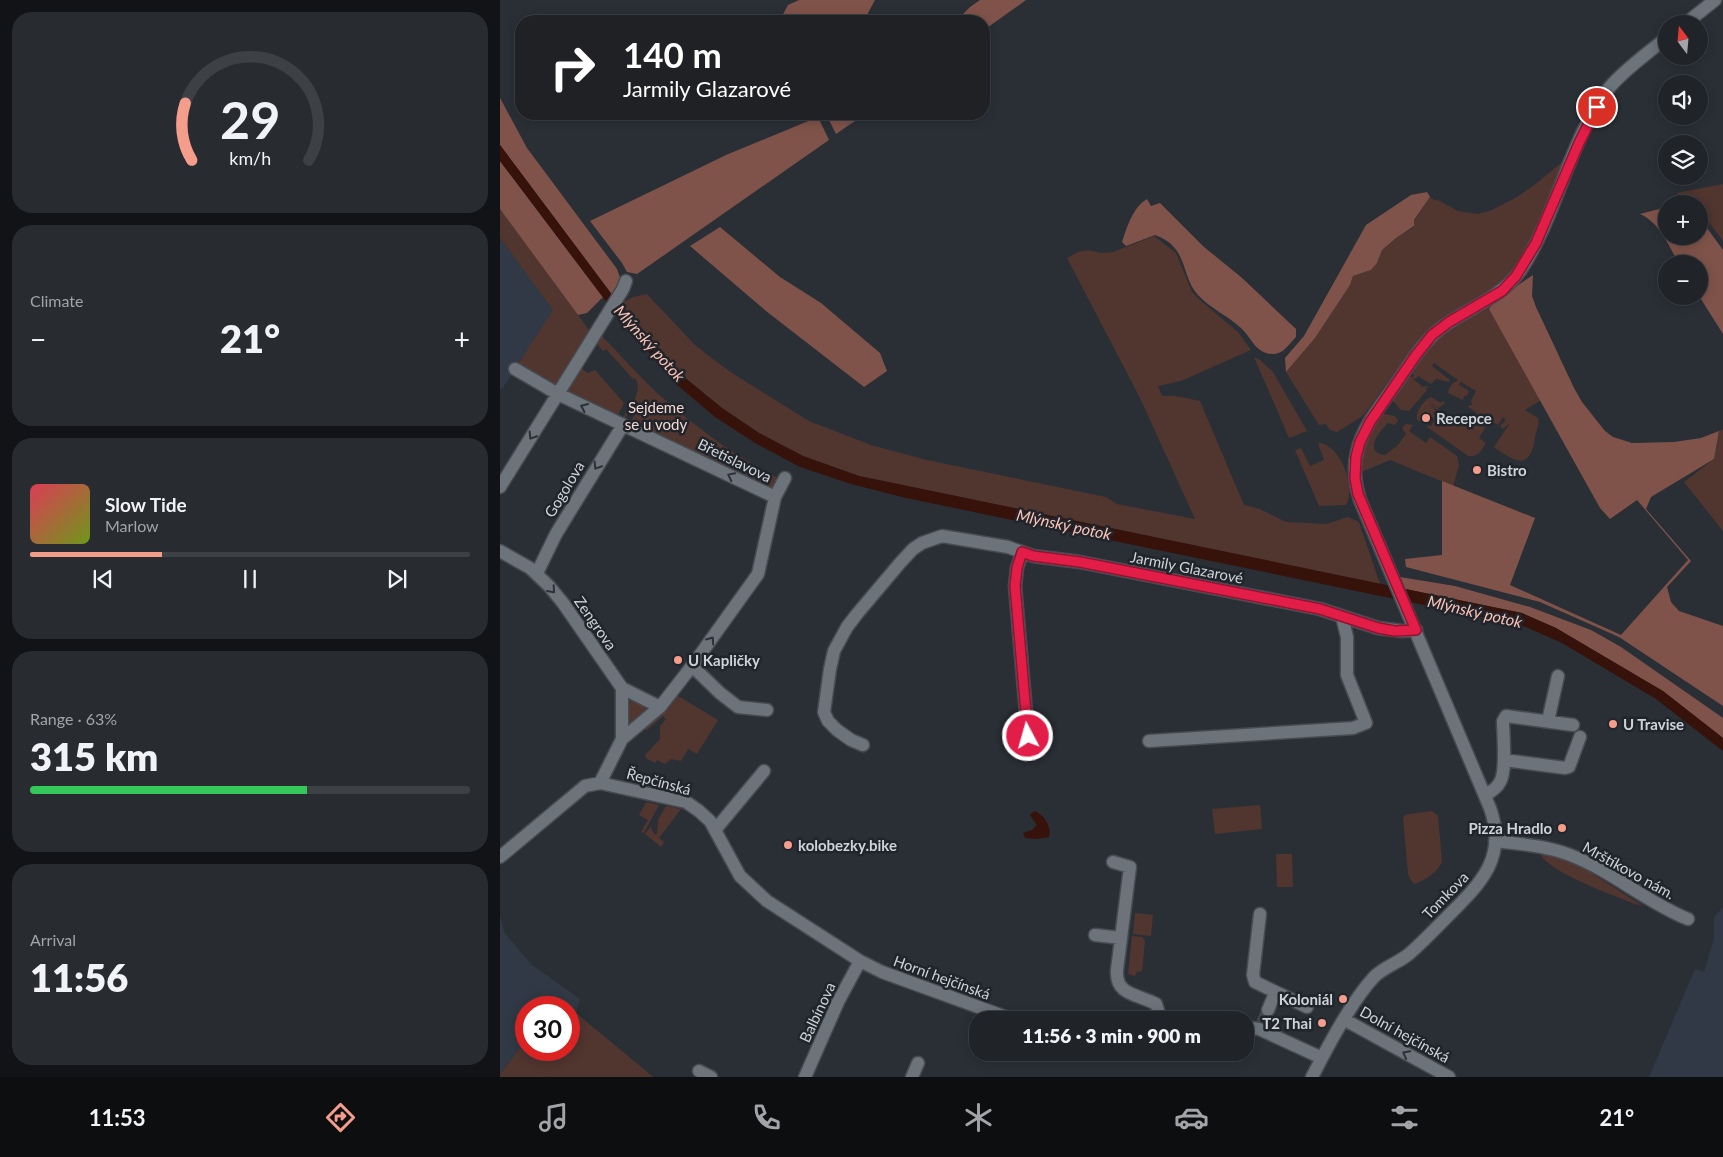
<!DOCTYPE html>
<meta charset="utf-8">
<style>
body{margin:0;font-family:Lato,sans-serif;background:#282b30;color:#f1f3f6;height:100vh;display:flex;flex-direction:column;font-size:19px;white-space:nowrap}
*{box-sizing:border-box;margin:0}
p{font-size:16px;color:#a2a4a8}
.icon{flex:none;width:28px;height:28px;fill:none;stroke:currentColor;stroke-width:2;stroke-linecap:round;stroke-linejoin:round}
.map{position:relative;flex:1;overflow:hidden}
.sheet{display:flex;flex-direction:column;gap:12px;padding:12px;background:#121316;width:500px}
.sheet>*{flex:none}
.hud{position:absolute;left:15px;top:15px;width:475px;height:105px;border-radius:20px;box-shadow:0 2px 12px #0003,0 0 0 1px #3d4045;background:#202124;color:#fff;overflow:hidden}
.needle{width:32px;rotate:344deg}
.fabs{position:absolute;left:1158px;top:15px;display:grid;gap:10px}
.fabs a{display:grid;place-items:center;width:50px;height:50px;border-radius:50%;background:#202328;box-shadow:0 2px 12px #0003,0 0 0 1px #3d4045;font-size:25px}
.speed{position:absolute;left:15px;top:996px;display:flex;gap:10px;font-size:25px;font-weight:700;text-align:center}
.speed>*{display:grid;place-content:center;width:65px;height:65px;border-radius:50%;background:#202328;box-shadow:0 2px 12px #0003,0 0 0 1px #3d4045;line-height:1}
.speed .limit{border:8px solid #d22;background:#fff;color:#111}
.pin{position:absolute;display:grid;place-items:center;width:42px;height:42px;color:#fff;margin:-21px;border:2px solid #fff;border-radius:50%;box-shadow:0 1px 5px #0007}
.me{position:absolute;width:55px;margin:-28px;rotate:354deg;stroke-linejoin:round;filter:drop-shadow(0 0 4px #0008)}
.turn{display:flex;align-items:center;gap:18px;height:105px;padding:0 25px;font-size:22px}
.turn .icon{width:65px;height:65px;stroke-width:2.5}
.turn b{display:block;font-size:35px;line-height:42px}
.big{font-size:38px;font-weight:800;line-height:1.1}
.sheet .widget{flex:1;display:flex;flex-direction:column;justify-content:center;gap:8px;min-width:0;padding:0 18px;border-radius:20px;background:#282b30}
.sheet .dial{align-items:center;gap:0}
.dial svg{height:130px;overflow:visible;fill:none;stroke:#3d4045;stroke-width:7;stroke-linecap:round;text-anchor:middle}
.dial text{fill:#f1f3f6;stroke:none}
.song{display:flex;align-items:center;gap:15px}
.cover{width:60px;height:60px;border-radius:8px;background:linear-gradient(135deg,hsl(350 70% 55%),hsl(80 70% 35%))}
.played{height:5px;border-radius:2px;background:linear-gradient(90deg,#f49d8b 30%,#3d4045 30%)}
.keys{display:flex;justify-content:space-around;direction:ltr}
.heat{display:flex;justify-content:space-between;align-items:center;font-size:28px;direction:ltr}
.charge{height:8px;border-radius:4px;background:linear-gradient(90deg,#34c759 63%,#3d4045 0)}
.trip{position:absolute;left:469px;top:1011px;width:285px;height:50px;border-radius:20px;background:#202328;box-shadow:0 2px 12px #0003,0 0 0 1px #3d4045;font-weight:800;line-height:50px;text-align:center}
.tabs{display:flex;height:80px;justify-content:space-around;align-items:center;background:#0d0e10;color:#a2a4a8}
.tabs .icon{width:35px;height:35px}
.tabs .active{color:#f49d8b}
.tabs b{font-size:22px;color:#f1f3f6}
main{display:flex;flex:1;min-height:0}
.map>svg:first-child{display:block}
.built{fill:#303945}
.green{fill:#51352f}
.forest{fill:#7f534a}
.water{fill:#36120b}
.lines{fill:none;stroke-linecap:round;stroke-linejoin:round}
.minor-tunnel{stroke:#43474e;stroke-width:12;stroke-dasharray:12 6;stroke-linecap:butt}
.minor-casing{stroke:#474b51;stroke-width:15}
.minor{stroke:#6c737b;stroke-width:12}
.oneway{stroke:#2b3138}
.route-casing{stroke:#92132f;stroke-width:12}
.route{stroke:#e11d48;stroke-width:9}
.poi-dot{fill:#f49d8b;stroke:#20252c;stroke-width:2}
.labels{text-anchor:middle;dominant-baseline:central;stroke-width:5;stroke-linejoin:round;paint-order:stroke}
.park-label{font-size:15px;fill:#f7d8d1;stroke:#20252c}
.poi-label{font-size:15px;font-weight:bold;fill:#cfd2d7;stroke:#20252c;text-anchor:start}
.street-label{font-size:15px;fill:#cfd2d7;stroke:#20252c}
.water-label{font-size:16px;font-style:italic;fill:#fec1b4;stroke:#20252c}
</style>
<main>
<section class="sheet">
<div class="widget dial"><svg viewBox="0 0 100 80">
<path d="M14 69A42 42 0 1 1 86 69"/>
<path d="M14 69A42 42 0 0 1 10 34" stroke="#f49d8b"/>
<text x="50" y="56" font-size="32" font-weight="700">29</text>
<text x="50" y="72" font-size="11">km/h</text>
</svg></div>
<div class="widget"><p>Climate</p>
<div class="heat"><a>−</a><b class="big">21°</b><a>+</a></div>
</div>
<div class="widget">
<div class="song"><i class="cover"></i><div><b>Slow Tide</b><p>Marlow</p></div></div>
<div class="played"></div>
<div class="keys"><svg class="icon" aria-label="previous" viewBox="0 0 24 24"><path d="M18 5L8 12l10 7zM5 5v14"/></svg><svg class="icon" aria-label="pause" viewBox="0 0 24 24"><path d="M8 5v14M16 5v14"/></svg><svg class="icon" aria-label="next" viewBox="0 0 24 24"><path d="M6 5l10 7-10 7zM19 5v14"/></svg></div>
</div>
<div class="widget"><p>Range · 63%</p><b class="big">315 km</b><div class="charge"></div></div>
<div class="widget"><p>Arrival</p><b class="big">11:56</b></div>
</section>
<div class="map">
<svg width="1223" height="1077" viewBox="0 0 1223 1077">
<rect width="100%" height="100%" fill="#2a2f36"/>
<path class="built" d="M 0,238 L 54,310 L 2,389 L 0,388 Z
M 1223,907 L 1223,1077 L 1149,1077 L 1195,969 L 1204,972 L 1214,938 L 1214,917 Z
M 0,916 L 4,932 L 32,965 L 80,999 L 76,1013 L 69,1021 L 69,1008 L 26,1008 L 26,1040 L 0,1074 Z"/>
<path class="green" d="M 1068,157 L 1035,234 L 1020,262 L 1002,285 L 890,379 L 863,416 L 837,432 L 830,430 L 826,424 L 819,425 L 786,372 L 815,338 L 850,285 L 853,276 L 871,270 L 877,263 L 882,250 L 896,238 L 914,227 L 914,221 L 930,197 L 934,200 L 938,200 L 958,211 L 978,214 L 992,210 L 1017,197 L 1037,183 Z
M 1223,184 L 1223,241 L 1199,209 L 1199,204 L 1194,204 L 1190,200 L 1176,193 Z
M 0,208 L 89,330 L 57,387 L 18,364 L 53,310 L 0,238 Z
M 654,236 L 676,253 L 692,292 L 701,301 L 738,332 L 751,350 L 681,381 L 658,386 L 662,396 L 676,396 L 700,401 L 744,505 L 760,509 L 786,522 L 827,524 L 848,517 L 859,522 L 880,584 L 359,476 L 303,456 L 259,433 L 222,408 L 184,377 L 120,304 L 133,297 L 147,294 L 194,344 L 209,356 L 232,373 L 309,421 L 371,445 L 427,460 L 606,497 L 617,504 L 695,519 L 640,398 L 567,258 L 578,252 L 588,250 L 602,253 L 613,252 Z
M 996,300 L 990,309 L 1041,400 L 1025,410 L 1038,418 C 1040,425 1036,431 1035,437 C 1031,472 1013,461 994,447 L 1010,423 L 1003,429 L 1000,426 L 1006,420 L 1003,417 L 998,425 L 983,416 L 990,422 L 986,427 L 979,423 L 985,428 L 979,438 L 986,443 C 981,450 979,458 968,456 L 927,427 L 929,425 L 931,426 L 935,419 L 925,413 L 919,422 L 917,419 C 915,412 924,400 931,397 L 941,403 L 943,401 L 945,403 L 939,408 L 929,402 L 939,409 L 938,410 L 928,404 L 937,411 L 933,413 L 935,415 L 938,413 L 937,418 L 940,421 L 953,416 L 956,412 L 955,416 L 961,417 L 963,414 L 969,417 L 971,414 L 974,416 L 977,413 L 967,406 L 972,405 L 971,401 L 976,391 L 961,382 L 959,385 L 969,391 L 967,396 L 964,396 L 963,400 L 948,393 L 949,388 L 954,382 L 956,382 L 958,380 L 934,363 L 932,366 L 950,380 L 949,382 L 936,379 L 931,384 L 918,376 L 916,379 L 913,378 L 913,379 L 921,385 L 921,387 L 928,386 L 929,387 L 927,387 L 927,389 L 925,388 L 927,390 L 909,411 L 901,410 L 892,400 L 893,396 L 907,376 L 913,377 L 914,375 L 912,374 L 915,370 L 914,366 L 942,333 Z
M 100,334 C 119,353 137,374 156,392 C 194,426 233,455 278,478 L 275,490 L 135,424 L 131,421 L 137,411 L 131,408 L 125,418 L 126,421 L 124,420 L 124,416 L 129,404 L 133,405 C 136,395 141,387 135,378 L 133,379 L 106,349 L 103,351 L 95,341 Z
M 754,357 L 760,360 L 773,372 L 807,431 L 789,438 Z
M 82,366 L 83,370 L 88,373 L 95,370 L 124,403 L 118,415 L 115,416 L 69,393 L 68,388 Z
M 884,414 L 895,416 L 898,421 L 895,425 L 888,423 C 879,431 863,453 885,455 L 898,445 L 906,434 L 902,428 L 906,424 L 913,425 L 909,431 L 926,443 L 930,437 L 957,456 L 959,466 L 953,486 L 890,460 L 859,473 C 859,451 870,433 881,415 Z
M 1223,429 L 1223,531 L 1184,482 L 1214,459 L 1219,431 Z
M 818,443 C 840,443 857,488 846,505 L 819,506 L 795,450 L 801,448 L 810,466 L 824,460 Z
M 178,696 L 218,720 L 197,754 L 188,749 L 181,761 L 171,759 L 165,764 L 157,760 L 156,763 L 147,759 L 145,755 L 160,739 L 160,726 L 166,719 L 163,716 L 146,731 L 146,727 Z
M 133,699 L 145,705 L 146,710 L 132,723 L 128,721 C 128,713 126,704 133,699 Z
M 146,802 L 159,805 L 144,833 L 141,832 L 148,820 L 139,815 Z
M 760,805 L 762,829 L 715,834 L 712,809 Z
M 166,806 L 181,809 L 159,838 L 164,842 L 161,847 L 145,834 L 151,826 L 152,831 L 156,835 L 157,833 L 158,820 Z
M 932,811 L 938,816 L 942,862 C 938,871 924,882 914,884 L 910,879 L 908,873 L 903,818 L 905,815 L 909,814 Z
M 1044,853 L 1074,862 L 1143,906 L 1135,904 C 1116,896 1047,872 1041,854 Z
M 776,854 L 792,854 L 793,887 L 777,887 Z
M 635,913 L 653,915 L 651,936 L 633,934 Z
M 632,936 L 642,937 L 645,941 L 642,971 L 637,972 L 635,976 L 628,974 Z
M 76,1013 L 152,1076 L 153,1077 L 0,1077 L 0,1074 L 26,1040 L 26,1050 L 69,1050 L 69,1021 Z"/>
<path class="forest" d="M 299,0 L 375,0 L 367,15 L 366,21 L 283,21 L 281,18 L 288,5 Z
M 480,0 L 526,0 L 484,30 L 484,21 L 456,21 L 470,7 Z
M 0,98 L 27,148 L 117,269 L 122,283 L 113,296 L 0,145 Z
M 326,114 L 365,114 L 336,134 Z
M 318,117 L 329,140 L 137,274 L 127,272 L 122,263 L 90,221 L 226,155 Z
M 0,161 L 103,297 L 87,313 L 78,315 L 0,209 Z
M 927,192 L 930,197 L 914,220 L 914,226 L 896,238 L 882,250 L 877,263 L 871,270 L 853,276 L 850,285 L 815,338 L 786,372 L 785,358 L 804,336 L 866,225 L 911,195 Z
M 647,199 L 651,206 L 660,203 L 704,247 L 741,277 L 796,329 L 796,337 C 789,344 783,355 772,354 C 755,353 752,338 741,328 C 728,316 710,308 698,295 C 680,275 689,247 655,235 L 626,246 L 622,242 C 627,227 633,207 647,199 Z
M 1166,205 L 1166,236 L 1199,236 L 1199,217 L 1223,250 L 1223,334 L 1199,296 L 1199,264 L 1179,264 C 1169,246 1160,223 1140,214 L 1159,209 Z
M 220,227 L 280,277 L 321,303 L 380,353 L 387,371 L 364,387 L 266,311 L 190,246 Z
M 1033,275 L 1032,296 L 1036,307 L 1074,388 L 1082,402 L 1105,431 L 1113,437 L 1132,443 L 1174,442 L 1201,438 L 1219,431 L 1214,459 L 1151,497 L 1146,509 L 1191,561 L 1167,587 L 1171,602 L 1179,611 L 1223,626 L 1223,706 L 1119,637 L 1040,602 L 906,567 L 905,559 L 942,555 L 942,481 L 1035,518 L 1010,585 L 1121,635 L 1188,560 L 1137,500 L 1110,519 L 1100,508 L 989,309 L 996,300 Z
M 900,577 L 955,586 L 1030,607 L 1091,630 L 1121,647 L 1223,718 L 1223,738 L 1164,692 L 1056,628 L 1022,613 L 905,589 Z"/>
<path class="water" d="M 0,145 L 113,296 L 184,377 L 222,408 L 259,433 L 303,456 L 359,476 L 1022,613 L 1056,628 L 1163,691 L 1223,738 L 1223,751 L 1156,699 L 1062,643 L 1021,625 L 406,498 L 351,484 L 300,467 L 255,443 L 215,417 L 176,384 L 114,312 L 0,161 Z
M 534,811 C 544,814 552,827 549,837 L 537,839 L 525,838 L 523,833 L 532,830 L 537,825 L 530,815 Z"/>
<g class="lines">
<path class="minor-tunnel" d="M 762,1023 L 768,1010"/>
<defs>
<path id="minor" d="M 1185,24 L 1215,0
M 15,369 L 58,394 L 275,497
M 0,487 L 123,289 L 126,281
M 0,551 L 30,568 L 49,586 L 63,603 L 122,688 L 122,739
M 522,553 L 517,568 L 515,586 L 528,736
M 37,573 L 56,534 L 123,425
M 192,666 L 220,693 L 238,707 L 267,710
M 122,688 L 160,707
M 1048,721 L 1058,676
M 649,741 L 853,728 L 866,723 L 847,675 L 847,637 L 842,617
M 363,745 L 351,740 L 337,730 L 328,721 L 324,712 L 330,669 L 334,651 L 347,627 L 357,614 L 400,563 L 413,549 L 422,543 L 442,536 L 508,547 L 533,556 L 580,562 L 820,609 L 878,628 L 902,631 L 916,630
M 1004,760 L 1065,768 L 1069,767 L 1080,737
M 100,783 L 122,739 L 160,707 L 192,666 L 258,574 L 275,497 L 285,478
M 985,795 C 991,792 997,788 1000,782 C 1007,771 1003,734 1003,721 L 1006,716 L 1073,725
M 215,830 L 264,771
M 995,841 C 1020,844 1047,846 1070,855 C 1112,871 1146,902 1188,919
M 0,857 L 85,786 L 100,783 L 186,802 L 199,811 L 210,821 L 240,876 L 267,901 L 360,961 L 382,972 L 514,1020
M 613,862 L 630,867 L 617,970 C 615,996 639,994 656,1004 L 661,1020
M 760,914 L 753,975 L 755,982 L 807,1007
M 595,935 L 621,938
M 768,1010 L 775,993
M 845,1020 L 949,1077
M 745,1027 L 759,1029 L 822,1058
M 199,1071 L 211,1077
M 305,1077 L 338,1002 L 360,961
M 412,1077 L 418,1063
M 812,1077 C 828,1046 851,1002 874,977 C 884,967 898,963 909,954 C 923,942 935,929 947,917 C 980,884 1008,858 990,808 L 860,500 C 855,484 853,468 857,452 C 863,425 883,403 898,381 C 911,362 923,342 941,328 C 967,308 1000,299 1020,271 C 1057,216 1069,140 1109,88 C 1125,69 1147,54 1166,38"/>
</defs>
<use href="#minor" class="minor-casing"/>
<use href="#minor" class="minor"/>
</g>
<defs><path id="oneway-chevron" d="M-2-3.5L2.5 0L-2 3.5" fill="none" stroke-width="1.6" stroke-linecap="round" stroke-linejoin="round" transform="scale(1.25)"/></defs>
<g class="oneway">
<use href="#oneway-chevron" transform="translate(84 407) rotate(-155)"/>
<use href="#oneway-chevron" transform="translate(32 436) rotate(122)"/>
<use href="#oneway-chevron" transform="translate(97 466) rotate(122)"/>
<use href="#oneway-chevron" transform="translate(231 476) rotate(-154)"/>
<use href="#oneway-chevron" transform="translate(52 590) rotate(49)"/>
<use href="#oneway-chevron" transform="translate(211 640) rotate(-55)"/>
<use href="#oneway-chevron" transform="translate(906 1054) rotate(-152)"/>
</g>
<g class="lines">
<defs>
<path id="route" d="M 528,736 L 515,586 L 517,568 L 522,552 L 533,556 L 580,562 L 820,609 L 878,628 L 895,631 L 916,630 L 858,494 L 855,478 L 856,457 L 860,442 L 870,422 L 916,355 L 932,335 L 949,322 L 1002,291 L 1016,276 L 1036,243 L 1079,143 L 1097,107"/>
</defs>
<use href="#route" class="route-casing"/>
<use href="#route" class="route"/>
</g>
<g class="poi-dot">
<circle cx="926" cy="418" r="5"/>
<circle cx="977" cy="470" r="5"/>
<circle cx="178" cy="660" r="5"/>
<circle cx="1113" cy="724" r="5"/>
<circle cx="1062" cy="828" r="5"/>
<circle cx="288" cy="845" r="5"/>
<circle cx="843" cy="999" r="5"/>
<circle cx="822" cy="1023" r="5"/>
</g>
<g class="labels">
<g class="park-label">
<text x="156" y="407">Sejdeme<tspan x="156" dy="17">se u vody</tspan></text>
</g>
<g class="poi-label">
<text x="936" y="418">Recepce</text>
<text x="987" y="470">Bistro</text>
<text x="188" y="660">U Kapličky</text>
<text x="1123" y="724">U Travise</text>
<text x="1052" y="828" text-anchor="end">Pizza Hradlo</text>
<text x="298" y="845">kolobezky.bike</text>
<text x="833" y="999" text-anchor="end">Koloniál</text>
<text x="812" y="1023" text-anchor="end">T2 Thai</text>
</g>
<g class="street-label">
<text transform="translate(235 460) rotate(26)">Břetislavova</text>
<text transform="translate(64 489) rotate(-59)">Gogolova</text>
<text transform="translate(687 567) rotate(11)">Jarmily Glazarové</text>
<text transform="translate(96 623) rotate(55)">Zengrova</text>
<text transform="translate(159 781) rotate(15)">Řepčínská</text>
<text transform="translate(1129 870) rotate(29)">Mrštíkovo nám.</text>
<text transform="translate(945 895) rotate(-46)">Tomkova</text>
<text transform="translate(442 977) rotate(20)">Horní hejčínská</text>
<text transform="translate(317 1012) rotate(-65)">Balbínova</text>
<text transform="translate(905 1034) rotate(29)">Dolní hejčínská</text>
</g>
<g class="water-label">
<text transform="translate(150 343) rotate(48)">Mlýnský potok</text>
<text transform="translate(564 524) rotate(12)">Mlýnský potok</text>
<text transform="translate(975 611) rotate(13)">Mlýnský potok</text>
</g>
</g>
</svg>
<div class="fabs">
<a><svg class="needle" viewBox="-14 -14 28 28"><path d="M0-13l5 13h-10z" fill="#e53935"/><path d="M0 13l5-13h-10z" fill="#a2a4a8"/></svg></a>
<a><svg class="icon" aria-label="sound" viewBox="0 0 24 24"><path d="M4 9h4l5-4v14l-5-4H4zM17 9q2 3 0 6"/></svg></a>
<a><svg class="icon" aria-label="layers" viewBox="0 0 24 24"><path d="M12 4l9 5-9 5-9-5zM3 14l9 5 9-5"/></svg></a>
<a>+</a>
<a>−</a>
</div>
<div class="speed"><div class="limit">30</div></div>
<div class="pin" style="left:1097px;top:107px;background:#d93025"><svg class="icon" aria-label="arrive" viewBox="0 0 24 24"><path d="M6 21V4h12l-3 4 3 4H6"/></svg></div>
<svg class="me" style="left:528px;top:736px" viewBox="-20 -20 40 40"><circle r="17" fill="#e11d48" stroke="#fff" stroke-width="3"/><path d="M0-11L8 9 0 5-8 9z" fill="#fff"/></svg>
<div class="trip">11:56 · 3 min · 900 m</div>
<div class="hud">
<div class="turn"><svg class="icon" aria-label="right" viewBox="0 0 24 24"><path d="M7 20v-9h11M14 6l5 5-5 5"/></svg><div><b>140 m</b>Jarmily Glazarové</div></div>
</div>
</div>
</main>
<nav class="tabs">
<b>11:53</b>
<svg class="icon active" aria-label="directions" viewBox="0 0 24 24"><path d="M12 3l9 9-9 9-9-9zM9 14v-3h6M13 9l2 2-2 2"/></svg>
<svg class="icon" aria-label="music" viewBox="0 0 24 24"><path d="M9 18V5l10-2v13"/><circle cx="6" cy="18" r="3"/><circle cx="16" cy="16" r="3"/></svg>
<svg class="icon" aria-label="phone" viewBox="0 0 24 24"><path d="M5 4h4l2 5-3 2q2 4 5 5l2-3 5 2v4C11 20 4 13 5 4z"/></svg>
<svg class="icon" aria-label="climate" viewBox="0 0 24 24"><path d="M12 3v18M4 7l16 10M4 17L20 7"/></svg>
<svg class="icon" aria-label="car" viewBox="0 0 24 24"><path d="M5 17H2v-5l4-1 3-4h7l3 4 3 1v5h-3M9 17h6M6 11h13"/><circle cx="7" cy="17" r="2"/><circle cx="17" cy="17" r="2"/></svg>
<svg class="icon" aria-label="filters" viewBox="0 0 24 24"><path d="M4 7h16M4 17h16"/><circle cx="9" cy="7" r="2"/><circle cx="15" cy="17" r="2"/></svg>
<b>21°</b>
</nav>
